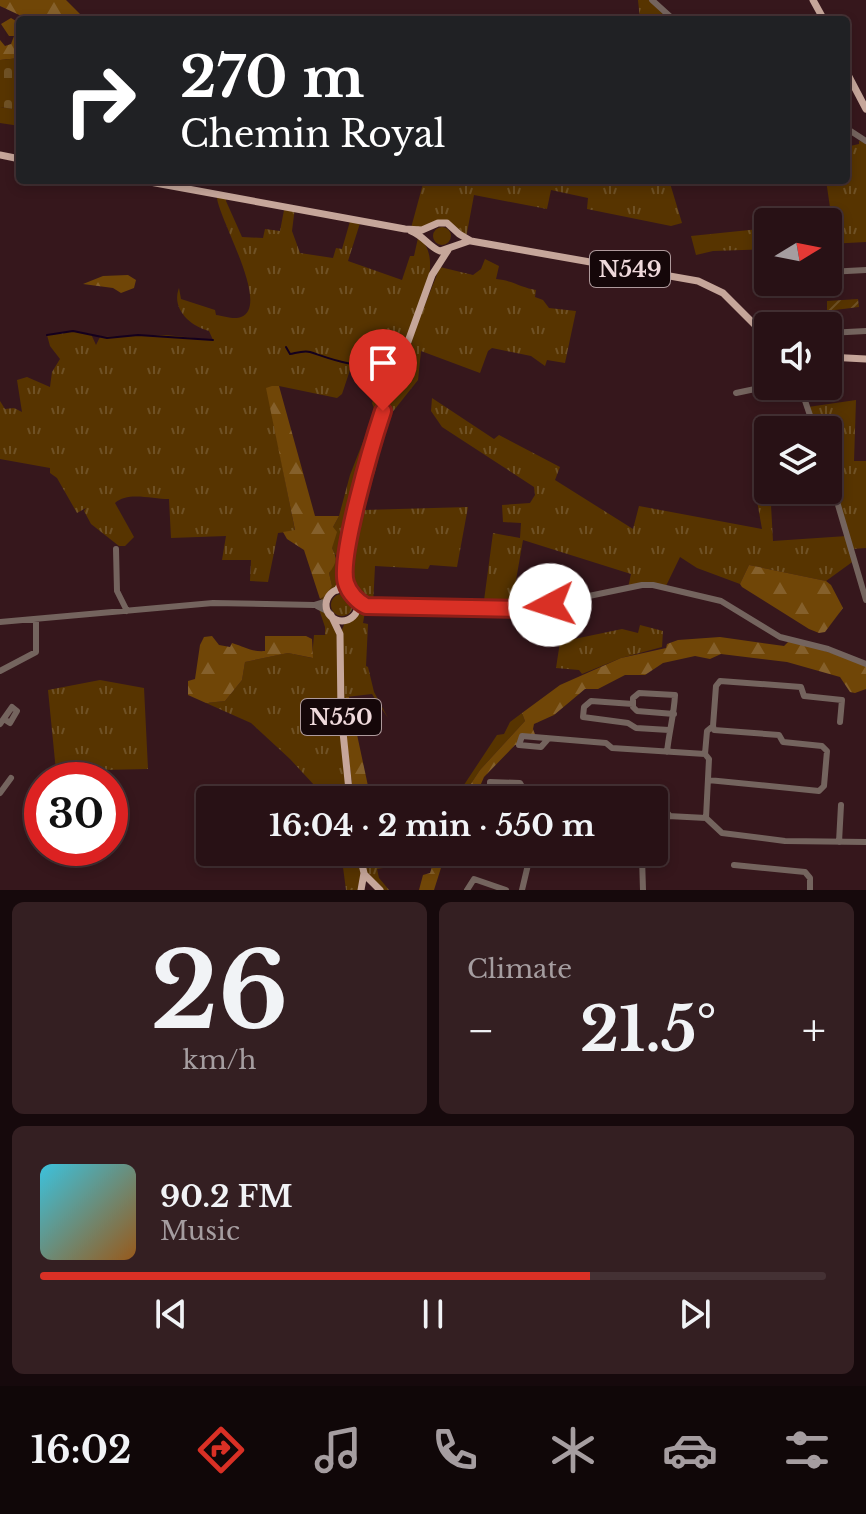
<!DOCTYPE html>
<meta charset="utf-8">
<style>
body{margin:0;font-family:"Libre Baskerville",serif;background:#341f22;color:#f1f3f6;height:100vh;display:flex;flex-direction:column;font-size:30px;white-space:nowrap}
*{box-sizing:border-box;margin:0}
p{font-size:26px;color:#a59da0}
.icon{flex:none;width:44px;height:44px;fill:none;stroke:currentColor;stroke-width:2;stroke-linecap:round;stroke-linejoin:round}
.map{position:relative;height:890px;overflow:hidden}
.drawer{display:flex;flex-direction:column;gap:12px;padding:12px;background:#16090c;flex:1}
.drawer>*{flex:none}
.hud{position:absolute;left:16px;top:16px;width:834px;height:168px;border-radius:8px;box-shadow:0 4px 12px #0003,0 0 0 2px #443134;background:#202124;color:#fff;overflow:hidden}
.needle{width:52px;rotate:80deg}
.fabs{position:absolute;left:754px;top:208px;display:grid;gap:16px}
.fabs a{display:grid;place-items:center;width:88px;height:88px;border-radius:8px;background:#281115;box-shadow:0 4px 12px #0003,0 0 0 2px #443134;font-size:40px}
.speed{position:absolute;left:24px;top:762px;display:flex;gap:16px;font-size:40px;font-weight:700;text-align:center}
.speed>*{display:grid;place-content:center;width:104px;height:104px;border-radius:50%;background:#281115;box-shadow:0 4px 12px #0003,0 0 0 2px #443134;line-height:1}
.speed .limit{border:12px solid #d22;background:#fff;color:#111}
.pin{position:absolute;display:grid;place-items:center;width:68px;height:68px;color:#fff;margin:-82px -34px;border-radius:50% 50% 50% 0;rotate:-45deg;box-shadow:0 0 8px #0007}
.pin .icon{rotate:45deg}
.me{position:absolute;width:88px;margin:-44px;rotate:265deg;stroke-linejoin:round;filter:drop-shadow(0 0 6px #0008)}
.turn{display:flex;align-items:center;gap:28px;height:168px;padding:0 32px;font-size:36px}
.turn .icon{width:104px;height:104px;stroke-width:2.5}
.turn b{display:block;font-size:56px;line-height:68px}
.big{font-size:60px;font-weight:700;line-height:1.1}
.drawer .tile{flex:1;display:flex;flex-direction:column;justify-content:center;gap:12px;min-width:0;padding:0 28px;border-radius:12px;background:#341f22}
.drawer .dial{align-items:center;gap:0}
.dial b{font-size:104px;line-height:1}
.song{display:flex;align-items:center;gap:24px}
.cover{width:96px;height:96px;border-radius:12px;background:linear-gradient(135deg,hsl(190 70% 55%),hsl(30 70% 35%))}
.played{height:8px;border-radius:4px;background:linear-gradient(90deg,#d93025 70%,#443134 70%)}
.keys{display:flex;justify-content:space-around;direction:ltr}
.heat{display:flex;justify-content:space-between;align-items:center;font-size:44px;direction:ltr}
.drawer .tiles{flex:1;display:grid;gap:12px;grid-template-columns:1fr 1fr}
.tile:last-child{grid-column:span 2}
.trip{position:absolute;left:196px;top:786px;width:472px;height:80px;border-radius:8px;background:#281115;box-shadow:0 4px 12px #0003,0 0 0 2px #443134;font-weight:700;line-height:80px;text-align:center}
.tabs{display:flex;height:128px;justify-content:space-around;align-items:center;background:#100708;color:#a59da0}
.tabs .icon{width:56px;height:56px}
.tabs .selected{color:#d93025}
.tabs b{font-size:36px;color:#f1f3f6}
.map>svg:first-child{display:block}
.grass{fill:url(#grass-tufts);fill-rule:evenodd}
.forest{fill:url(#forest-firs)}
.cemetery{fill:url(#cemetery-stones)}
.garden{fill:url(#garden-furrows)}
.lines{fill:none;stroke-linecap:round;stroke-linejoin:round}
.stream{stroke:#14001e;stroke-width:2}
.minor{stroke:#74645e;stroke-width:6}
.major{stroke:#c6a69a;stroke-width:7}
.route-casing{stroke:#8d1f18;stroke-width:20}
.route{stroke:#d93025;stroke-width:14}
.labels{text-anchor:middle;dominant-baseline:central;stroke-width:8;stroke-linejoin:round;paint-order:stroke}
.shield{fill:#150709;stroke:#ae9a9c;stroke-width:2}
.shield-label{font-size:22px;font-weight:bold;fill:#efd9db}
</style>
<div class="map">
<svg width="866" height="890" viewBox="0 0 866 890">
<defs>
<pattern id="grass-tufts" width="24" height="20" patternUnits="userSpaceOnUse" patternTransform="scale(2)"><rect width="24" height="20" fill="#573400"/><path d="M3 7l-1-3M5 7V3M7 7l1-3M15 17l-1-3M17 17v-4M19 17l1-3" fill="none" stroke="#6f5125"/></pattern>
<pattern id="forest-firs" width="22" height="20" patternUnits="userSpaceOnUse" patternTransform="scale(2)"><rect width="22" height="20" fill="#704607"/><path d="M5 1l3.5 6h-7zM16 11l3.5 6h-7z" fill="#85602b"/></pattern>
<pattern id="cemetery-stones" width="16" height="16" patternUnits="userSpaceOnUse" patternTransform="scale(2)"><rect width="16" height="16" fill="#573400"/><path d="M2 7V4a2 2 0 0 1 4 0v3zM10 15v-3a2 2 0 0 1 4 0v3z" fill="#6f5125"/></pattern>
<pattern id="garden-furrows" width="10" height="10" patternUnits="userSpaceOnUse" patternTransform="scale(2)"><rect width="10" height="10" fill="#573400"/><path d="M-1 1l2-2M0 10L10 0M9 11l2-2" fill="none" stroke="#6f5125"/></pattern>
</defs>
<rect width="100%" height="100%" fill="#36171c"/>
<path class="grass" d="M 638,0 L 652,0 L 674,20 L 640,20 Z
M 0,107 L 20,110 L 20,126 L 0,123 Z
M 859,141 L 866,142 L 866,242 L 828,244 L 827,222 L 832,221 L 826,180 L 846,180 L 846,147 L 859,144 Z
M 424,180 L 669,180 L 682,223 L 671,226 L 587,209 L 588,198 L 551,190 L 547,209 L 474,195 L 466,238 L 447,223 L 427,229 L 411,228 Z
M 217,193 L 227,195 L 226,201 L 242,237 L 263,238 L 265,229 L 280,231 L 285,205 L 295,207 L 292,231 L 300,253 L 333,258 L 336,248 L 342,249 L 351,218 L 361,220 L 348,261 L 402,280 L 410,256 L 414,256 L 418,238 C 444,254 421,307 414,332 L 440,267 L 473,275 L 481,269 L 485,259 L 499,266 L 496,279 C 511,280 522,288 536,290 L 535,297 L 543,300 L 549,308 L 576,311 L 565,363 L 547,360 L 545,366 L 531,356 L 492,348 L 488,351 L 480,373 L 421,351 L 418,380 L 387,419 L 381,434 L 377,464 L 364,510 L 468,507 L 457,567 L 430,565 L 428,569 L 375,566 L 373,606 L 366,606 L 363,623 L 368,624 L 366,666 L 368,667 L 374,692 L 388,718 L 372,694 L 346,697 L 348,758 L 354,800 L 328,800 L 290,759 L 251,723 L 206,703 L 225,701 L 242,680 L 245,662 L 288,653 L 312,658 L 314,635 L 325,635 L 325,627 L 318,606 L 324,608 L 341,632 L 346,620 L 357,611 L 358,601 L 345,578 L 327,601 L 322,603 L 321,599 L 332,586 L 329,573 L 336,556 L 332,548 L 333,527 L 339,516 L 350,475 L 375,411 L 372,403 L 384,373 L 382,370 L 350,370 L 342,394 L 337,398 L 279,386 L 267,388 L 295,531 L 278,533 L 268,582 L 250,581 L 251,560 L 222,560 L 226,536 L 171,538 L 169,499 C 152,499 127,491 115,503 L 134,537 L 125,546 L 119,546 L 91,524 L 84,511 L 86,508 L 77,513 L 57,478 L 50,473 L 50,468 L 0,459 L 0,401 L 5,409 L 14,408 L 22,412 L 17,380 L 27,377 L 50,387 L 52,372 L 60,359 L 50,346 L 47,335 L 73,331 L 91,334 L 96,345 L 100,337 L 166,335 L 213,340 L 209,331 C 190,326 171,309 179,288 L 181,299 L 215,310 L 216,315 C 223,316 235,320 241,317 C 273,305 212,209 217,193 Z
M433 236a9 9 0 1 1 18 0a9 9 0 1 1-18 0Z
M 768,228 L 768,249 L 713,251 L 696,255 L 691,236 Z
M 432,398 L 494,439 L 499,435 L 560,467 L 555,480 L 633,529 L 639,506 L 762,529 L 754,484 L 768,480 L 768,490 L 828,490 L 828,430 L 815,430 L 808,407 L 856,400 L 854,461 L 866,461 L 866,548 L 852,549 L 855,560 L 826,581 L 749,565 L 740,584 L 697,568 L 680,557 L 665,588 L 628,588 L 631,574 L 523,540 L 511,609 L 483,608 L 493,533 L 520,538 L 521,523 L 503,522 L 502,505 L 530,503 L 535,495 L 534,487 L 442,427 L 431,411 ZM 836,498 L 847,536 L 773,541 L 771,505 Z
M331 605a11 11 0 1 1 22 0a11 11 0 1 1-22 0Z
M 640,625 L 663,631 L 662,647 L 621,658 L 582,674 L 579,670 L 556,668 L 560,642 L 622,629 L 638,633 Z
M 100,680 L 144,688 L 148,769 L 56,771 L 48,690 Z
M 522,713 L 525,721 L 480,770 L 460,800 L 454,800 L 497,735 L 504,734 L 510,722 Z
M 341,852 L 367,852 L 368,857 L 376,863 L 380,859 L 383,868 L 377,869 L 379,878 L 389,890 L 380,890 L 364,875 L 360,890 L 346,890 Z"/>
<path class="forest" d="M 0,0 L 66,0 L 86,20 L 30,20 L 0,6 Z
M 11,18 L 16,21 L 14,36 L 20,34 L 20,58 L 0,60 L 0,40 L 5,46 L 11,44 L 14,36 L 9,36 L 1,24 Z
M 128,275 L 136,280 L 134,288 L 121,293 L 113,288 L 83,284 L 103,276 Z
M 272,386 L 279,386 L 315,516 L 339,516 L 333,527 L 337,532 L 332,548 C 338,559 336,564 329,573 L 332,586 L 326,595 L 320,599 L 304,550 L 287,539 L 283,532 L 295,530 L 266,388 Z
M 749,565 L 826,581 L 831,585 L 843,608 L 825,632 L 819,633 L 809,629 L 742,587 L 740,584 Z
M 212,636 L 219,645 L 230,647 L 232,643 C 245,647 251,652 265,651 L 265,636 L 306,636 L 312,639 L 313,658 L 288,653 L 245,662 L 242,680 L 225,701 L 206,703 L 188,695 L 188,681 L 195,679 L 200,645 L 204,637 Z
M 720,637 L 784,646 L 790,640 L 866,664 L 866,689 L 855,693 L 850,692 L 840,677 L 787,662 L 721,654 L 710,659 L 695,656 L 663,663 L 645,675 L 625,675 L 598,689 L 585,689 L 554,715 L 534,724 L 533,729 L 536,737 L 522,736 L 519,745 L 515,745 L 484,777 L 474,800 L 460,800 L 480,770 L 525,721 L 522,713 L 560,685 L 621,658 L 666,648 L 667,644 L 678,640 Z
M 346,697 L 349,697 L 371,800 L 354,800 L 344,719 L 347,713 Z
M 437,852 L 446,852 L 434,890 L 419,890 L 423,875 L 430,873 Z"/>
<path class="cemetery" d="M 20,58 L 20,110 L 0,107 L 0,60 Z"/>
<path class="garden" d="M 858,299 L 859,307 L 827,311 L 827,301 Z"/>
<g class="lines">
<path class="stream" d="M 47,335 L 73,331 L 107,338 L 138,335 L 213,340
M 286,347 L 290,354 C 296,353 304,350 310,352 C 334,360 354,369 380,361"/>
<path class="minor" d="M 652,0 L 674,20
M 846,128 L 866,141
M 828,272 L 866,270
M 828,333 L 866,331
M 800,386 L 815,430
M 736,393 L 769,386
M 828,471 L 866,600
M 116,549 L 117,591 L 127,611
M 317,606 L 329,612
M 357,610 L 366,606 L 526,609 L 642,585 L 653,585 L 721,601 L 780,637 L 828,649 L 866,664
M 0,622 L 213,603 L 314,605 L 327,601
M 0,671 L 36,652 L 36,619
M 633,704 L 591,701 L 584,707 L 583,717 L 628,723 L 636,728 L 669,730
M 840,722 L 842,700 L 804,696 L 801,687 L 720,681 L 716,686 L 713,726 L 707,731 L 705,754 L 709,759 L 706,818 L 722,833 L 785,841 L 866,842
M 0,724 L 12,707 L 17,711 L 10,723 L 4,719
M 548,739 L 541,747 L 519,745 L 522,736 L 606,743 L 612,748 L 705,754
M 667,752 C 669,732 674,715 675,695 L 639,693 L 633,698 L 633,707 L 637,711 L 674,714
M 708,780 L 819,791 L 824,786 L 827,751 L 822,746 L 783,742 L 779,735 L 714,730 L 713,726
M 524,790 L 520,783 L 490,782 L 490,789 L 597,796 L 602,800
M 0,793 L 11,778
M 654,805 L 661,806 L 670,816
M 654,826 L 664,825 L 668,816 L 706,818
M 839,842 L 841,805
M 593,852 L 642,857 L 643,890
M 734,865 L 805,872 L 810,878 L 810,890
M 467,890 L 474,879 L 506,890
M 522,890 L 531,852"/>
<path class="major" d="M 813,0 L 824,20
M 846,71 L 866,109
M 0,155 L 20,159
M 139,180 L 405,229 L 422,230 L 438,223 L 447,223 L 459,234 L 471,241 L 698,281 L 723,293 L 768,338
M 411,231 C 424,236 429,247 440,251 L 469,241
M 828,357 L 866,359
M326 605a16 16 0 1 1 32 0a16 16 0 1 1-32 0Z
M 337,590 L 345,577 L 355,511 L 383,411 L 432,275 L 448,250
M 331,615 L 340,634 L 341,713 L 350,800
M 359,852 L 364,873 L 361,890
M 365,875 L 380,890"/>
</g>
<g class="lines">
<defs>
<path id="route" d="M 383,411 C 373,441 338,558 346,583 C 349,593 358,602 366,606 L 518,609 L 550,605"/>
</defs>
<use href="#route" class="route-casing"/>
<use href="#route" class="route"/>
</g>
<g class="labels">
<g class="shield">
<rect x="590" y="251" width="80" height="36" rx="6"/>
<rect x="301" y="699" width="80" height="36" rx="6"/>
</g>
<g class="shield-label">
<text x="630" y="269">N549</text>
<text x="341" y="717">N550</text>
</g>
</g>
</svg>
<div class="fabs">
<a><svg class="needle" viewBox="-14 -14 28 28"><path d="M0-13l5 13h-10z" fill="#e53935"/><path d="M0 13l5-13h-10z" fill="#a59da0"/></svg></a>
<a><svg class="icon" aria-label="sound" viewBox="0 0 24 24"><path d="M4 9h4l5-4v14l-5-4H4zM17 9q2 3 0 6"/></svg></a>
<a><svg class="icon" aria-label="layers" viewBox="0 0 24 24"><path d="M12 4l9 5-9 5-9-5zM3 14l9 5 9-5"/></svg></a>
</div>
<div class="speed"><div class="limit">30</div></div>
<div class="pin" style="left:383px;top:411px;background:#d93025"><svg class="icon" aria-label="arrive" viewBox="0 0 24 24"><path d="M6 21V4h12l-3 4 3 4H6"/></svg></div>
<svg class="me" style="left:550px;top:605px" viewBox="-20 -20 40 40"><circle r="19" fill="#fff"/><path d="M0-13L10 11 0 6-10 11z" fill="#d93025"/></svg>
<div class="trip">16:04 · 2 min · 550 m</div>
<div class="hud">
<div class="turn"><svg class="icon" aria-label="right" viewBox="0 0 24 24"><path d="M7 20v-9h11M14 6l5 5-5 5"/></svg><div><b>270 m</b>Chemin Royal</div></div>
</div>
</div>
<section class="drawer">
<div class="tiles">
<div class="tile dial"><b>26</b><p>km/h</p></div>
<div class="tile"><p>Climate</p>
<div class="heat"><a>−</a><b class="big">21.5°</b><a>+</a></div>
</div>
<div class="tile">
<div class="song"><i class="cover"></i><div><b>90.2 FM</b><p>Music</p></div></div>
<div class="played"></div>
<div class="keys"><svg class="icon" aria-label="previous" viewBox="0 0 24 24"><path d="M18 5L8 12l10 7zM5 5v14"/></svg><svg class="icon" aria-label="pause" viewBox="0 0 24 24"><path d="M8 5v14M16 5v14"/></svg><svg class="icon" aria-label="next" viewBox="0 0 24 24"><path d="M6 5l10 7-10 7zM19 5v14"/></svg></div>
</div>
</div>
</section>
<nav class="tabs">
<b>16:02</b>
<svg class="icon selected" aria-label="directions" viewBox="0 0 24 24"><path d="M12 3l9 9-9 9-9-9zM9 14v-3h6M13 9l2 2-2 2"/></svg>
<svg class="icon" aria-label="music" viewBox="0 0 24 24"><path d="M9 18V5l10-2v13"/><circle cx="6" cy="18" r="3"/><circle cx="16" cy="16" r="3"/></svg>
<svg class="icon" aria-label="phone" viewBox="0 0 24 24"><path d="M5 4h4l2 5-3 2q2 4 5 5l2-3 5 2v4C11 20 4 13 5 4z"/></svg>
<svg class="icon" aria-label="climate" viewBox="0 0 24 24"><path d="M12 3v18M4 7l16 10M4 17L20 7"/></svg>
<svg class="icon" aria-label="car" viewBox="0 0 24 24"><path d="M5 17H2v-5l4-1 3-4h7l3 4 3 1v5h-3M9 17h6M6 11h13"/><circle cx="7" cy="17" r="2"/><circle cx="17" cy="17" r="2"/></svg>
<svg class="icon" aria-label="filters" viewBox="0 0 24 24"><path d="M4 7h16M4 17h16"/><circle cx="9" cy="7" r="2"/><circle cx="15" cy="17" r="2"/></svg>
</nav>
